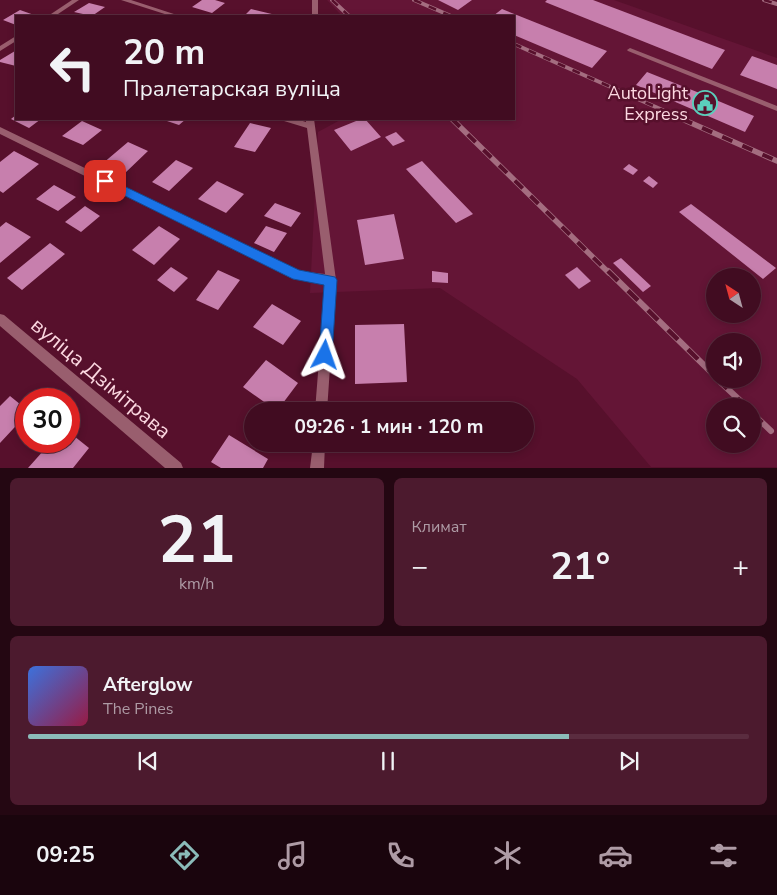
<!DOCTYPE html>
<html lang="ru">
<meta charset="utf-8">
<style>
body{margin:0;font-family:"Nunito Sans",sans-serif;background:#4c1a2e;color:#f1f3f6;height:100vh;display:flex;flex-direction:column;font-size:19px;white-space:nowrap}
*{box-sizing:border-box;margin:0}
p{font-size:16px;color:#ae9ba5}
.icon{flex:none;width:28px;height:28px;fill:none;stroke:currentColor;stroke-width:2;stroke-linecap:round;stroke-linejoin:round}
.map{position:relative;height:468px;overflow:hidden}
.side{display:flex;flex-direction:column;gap:10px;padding:10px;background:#240712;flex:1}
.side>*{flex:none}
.hud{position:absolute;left:15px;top:15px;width:500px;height:105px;border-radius:0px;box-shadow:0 2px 8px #0003,0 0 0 1px #5a2c3f;background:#410c21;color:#f1f3f6;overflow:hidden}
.needle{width:32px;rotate:324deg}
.controls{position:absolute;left:706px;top:268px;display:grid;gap:10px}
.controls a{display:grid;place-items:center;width:55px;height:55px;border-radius:50%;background:#410c21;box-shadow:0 2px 8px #0003,0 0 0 1px #5a2c3f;font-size:25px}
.speed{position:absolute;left:15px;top:388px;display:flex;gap:10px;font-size:25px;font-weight:700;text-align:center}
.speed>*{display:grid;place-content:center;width:65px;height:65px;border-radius:50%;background:#410c21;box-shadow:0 2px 8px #0003,0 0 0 1px #5a2c3f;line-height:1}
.speed .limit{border:8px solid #d22;background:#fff;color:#111}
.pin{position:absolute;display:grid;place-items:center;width:42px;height:42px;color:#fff;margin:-21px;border-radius:10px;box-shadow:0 2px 8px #0006}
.me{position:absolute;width:55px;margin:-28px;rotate:4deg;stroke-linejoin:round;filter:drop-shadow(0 0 4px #0008)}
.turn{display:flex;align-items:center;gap:18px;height:105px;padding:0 25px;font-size:22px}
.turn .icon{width:65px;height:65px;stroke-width:2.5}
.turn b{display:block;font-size:35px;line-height:42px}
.big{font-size:38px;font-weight:700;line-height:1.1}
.side .widget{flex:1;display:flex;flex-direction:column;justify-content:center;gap:8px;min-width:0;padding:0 18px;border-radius:8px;background:#4c1a2e}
.side .dial{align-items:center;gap:0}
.dial b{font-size:65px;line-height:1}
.song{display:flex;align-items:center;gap:15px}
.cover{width:60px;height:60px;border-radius:8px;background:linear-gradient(135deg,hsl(220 70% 55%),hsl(340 70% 35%))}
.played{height:5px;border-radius:2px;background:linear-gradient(90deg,#8bbbb9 75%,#5a2c3f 75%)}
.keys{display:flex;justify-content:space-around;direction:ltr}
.heat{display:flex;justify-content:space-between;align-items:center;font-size:28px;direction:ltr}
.side .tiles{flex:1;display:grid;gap:10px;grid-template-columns:1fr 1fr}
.widget:last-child{grid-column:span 2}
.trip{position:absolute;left:244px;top:402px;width:290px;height:50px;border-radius:25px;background:#410c21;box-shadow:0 2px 8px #0003,0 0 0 1px #5a2c3f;font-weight:700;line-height:50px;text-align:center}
.tab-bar{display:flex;height:80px;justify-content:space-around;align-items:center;background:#1a050d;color:#ae9ba5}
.tab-bar .icon{width:35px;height:35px}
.tab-bar .active{color:#8bbbb9}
.tab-bar b{font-size:22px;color:#f1f3f6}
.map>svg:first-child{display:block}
.built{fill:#641536;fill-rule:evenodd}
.building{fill:#c77fad}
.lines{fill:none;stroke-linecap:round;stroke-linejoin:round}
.service{fill:#995e6e;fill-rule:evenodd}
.minor{fill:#995e6e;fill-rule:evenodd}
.rail-far2-casing{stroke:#a46d80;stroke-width:4}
.rail-far1-casing{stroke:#a46d80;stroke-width:5.5}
.rail-casing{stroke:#a46d80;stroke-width:6}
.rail-far2{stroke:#57102c;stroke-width:2.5;stroke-dasharray:8;stroke-linecap:butt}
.rail-far1{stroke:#57102c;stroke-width:4;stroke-dasharray:11;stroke-linecap:butt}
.rail{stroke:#57102c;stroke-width:4.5;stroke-dasharray:14;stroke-linecap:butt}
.route{fill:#1a73e8;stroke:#114b97}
.labels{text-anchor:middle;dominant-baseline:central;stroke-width:5;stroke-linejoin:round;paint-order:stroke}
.poi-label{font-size:18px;fill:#fcd8e1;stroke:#57102c;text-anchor:end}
.near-street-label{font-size:21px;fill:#fcd8e1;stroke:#57102c}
</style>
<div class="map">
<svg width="777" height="468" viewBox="0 0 777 468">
<rect width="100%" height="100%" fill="#57102c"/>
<path class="built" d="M 327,0 L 614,0 L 777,58 L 777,467 L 651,467 L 577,379 L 440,288 L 310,293 L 318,132 L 342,119 L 514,119 L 514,16 L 342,16 ZM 715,276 L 752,276 L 752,314 L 715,314 ZM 715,341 L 752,341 L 752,379 L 715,379 ZM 715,406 L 752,406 L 752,444 L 715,444 Z"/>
<path class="building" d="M 202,0 L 215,0 L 225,3 L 212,13 L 192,7 Z
M 438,0 L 472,0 L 458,10 Z
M 547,0 L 593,0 L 725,50 L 712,69 L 545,2 Z
M 89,3 L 105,7 L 92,16 L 74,12 Z
M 251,9 L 276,15 L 244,16 Z
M 502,9 L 607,51 L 592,68 L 514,35 L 514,16 L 493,16 Z
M 20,10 L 37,16 L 16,16 L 16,25 L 3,20 Z
M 15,51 L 16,66 L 0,62 L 0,60 Z
M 752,56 L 777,65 L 777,89 L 740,75 Z
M 647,72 L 697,92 L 754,116 L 745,132 L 636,85 Z
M 16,115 L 16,119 L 41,119 L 29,128 L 11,119 Z
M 161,119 L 186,119 L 179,125 Z
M 361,119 L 365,119 L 381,137 L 351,151 L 334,130 Z
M 82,121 L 102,130 L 83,145 L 62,136 Z
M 250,123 L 271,128 L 255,152 L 234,147 Z
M 396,132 L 405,141 L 393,146 L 385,137 Z
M 128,142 L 148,151 L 124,174 L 102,164 Z
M 14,151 L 39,164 L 3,193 L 0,191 L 0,162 Z
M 176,160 L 193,168 L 169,191 L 152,182 Z
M 422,161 L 439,179 L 473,214 L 456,223 L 406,169 Z
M 629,164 L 638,170 L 633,175 L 623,169 Z
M 649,176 L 658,183 L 653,188 L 643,181 Z
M 217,181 L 244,194 L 226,213 L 198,199 Z
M 54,185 L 76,197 L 58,211 L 36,199 Z
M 275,203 L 301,213 L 291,227 L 264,216 Z
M 691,204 L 776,268 L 763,279 L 679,212 Z
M 85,206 L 100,216 L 81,232 L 65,222 Z
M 394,214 L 404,259 L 365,265 L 357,220 Z
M 6,222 L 31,237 L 0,263 L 0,227 Z
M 159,226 L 180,239 L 154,265 L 132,250 Z
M 266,226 L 287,233 L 274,252 L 254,243 Z
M 50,243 L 65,254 L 22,290 L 7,278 Z
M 621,258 L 651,286 L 643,292 L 613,263 Z
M 171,267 L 188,278 L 174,292 L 157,280 Z
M 577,267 L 591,281 L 579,289 L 565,275 Z
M 218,270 L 240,280 L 218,310 L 196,300 Z
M 432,271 L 448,273 L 448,283 L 432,282 Z
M 272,304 L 301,321 L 283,345 L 253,327 Z
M 404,324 L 407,382 L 355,384 L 355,325 Z
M 266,360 L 298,383 L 277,411 L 243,387 Z
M 10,396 L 26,409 L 26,415 L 0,443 L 0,406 Z
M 69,432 L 89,448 L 73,468 L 28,468 L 52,441 L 69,441 Z
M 229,435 L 268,459 L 263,468 L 221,468 L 211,462 Z"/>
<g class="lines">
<path class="service" d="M 630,48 L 777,106 L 777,111 L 628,51 L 627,50 Z"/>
<path class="minor" d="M 72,0 L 79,0 L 55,16 L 48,16 Z
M 121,0 L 131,0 L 180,16 L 171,16 Z
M 312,0 L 318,0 L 318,16 L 312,16 Z
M 16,36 L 16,41 L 0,51 L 0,46 Z
M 283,119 L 296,119 L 306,122 L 306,119 L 314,119 L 336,280 L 327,411 L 315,411 L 325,284 L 293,279 L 0,134 L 0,127 L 298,271 L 325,274 L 307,128 L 284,121 Z
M 0,314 L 4,315 L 181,463 L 183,468 L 165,468 L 0,326 Z
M 313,444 L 325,444 L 324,468 L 310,468 Z"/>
<defs>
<path id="rail-far2" d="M 332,0 L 349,16
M 414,0 L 451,16
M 764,0 L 777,4
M 514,44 L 685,120"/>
<path id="rail-far1" d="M 452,119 L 609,273
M 682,119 L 777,161"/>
<path id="rail" d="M 608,271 L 715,376
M 717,379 L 746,406
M 752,413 L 771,431"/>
</defs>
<use href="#rail-far2" class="rail-far2-casing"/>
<use href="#rail-far1" class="rail-far1-casing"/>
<use href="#rail" class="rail-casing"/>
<use href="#rail-far2" class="rail-far2"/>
<use href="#rail-far1" class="rail-far1"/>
<use href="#rail" class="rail"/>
</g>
<path class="route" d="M 105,177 L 299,270 L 335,277 L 337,280 L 332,355 L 330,360 L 325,362 L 321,360 L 319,355 L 324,285 L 293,279 L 101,184 L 100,181 Z"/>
<defs>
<symbol id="civic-ring" viewBox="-11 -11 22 22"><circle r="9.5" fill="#57102c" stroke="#5bcebc" stroke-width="1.5"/><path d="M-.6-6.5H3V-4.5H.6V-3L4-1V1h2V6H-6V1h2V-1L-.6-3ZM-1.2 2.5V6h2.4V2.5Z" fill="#5bcebc"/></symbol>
</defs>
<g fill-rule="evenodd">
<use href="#civic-ring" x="691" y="89" width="28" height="28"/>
</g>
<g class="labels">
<g class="poi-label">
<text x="688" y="93">AutoLight<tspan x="688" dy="21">Express</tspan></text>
</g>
<g class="near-street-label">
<text transform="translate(101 378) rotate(40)">вуліца Дзімітрава</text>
</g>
</g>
</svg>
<div class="controls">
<a><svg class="needle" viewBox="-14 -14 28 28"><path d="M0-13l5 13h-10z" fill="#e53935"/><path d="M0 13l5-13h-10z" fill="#ae9ba5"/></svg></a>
<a><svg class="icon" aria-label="sound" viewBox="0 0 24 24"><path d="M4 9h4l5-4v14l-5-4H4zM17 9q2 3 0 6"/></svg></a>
<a><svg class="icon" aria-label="search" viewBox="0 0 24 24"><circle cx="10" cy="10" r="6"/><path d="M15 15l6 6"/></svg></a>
</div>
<div class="speed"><div class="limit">30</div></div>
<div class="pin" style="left:105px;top:181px;background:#d93025"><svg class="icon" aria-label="arrive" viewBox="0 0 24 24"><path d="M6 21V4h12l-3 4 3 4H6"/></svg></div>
<svg class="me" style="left:325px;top:355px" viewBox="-20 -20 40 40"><path d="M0-17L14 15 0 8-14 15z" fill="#1a73e8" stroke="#fff" stroke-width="4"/></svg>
<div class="trip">09:26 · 1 мин · 120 m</div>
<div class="hud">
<div class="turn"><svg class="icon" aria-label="left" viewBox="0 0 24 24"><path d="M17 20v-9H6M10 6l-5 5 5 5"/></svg><div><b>20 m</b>Пралетарская вуліца</div></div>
</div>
</div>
<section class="side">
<div class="tiles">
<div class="widget dial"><b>21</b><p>km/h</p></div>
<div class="widget"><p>Климат</p>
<div class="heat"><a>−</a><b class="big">21°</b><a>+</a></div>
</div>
<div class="widget">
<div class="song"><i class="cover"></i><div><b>Afterglow</b><p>The Pines</p></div></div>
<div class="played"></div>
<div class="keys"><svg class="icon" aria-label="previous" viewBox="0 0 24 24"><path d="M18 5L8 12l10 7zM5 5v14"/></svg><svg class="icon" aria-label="pause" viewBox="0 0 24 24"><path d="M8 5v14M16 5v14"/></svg><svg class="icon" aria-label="next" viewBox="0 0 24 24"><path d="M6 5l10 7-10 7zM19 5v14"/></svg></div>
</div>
</div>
</section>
<nav class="tab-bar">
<b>09:25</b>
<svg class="icon active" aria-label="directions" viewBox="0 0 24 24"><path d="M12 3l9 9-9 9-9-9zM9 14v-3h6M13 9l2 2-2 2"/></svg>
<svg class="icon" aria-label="music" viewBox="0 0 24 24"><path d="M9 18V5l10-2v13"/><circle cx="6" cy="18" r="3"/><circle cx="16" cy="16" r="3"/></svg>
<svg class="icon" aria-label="phone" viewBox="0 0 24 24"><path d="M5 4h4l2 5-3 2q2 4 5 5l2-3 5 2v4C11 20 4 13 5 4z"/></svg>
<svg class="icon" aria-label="climate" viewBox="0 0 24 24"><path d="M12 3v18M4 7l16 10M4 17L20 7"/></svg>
<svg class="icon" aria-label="car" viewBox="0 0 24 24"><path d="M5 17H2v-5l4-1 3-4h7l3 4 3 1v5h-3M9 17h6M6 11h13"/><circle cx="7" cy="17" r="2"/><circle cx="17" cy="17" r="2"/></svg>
<svg class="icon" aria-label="filters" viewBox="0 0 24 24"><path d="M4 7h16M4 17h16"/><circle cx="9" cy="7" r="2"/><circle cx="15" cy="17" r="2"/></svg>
</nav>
